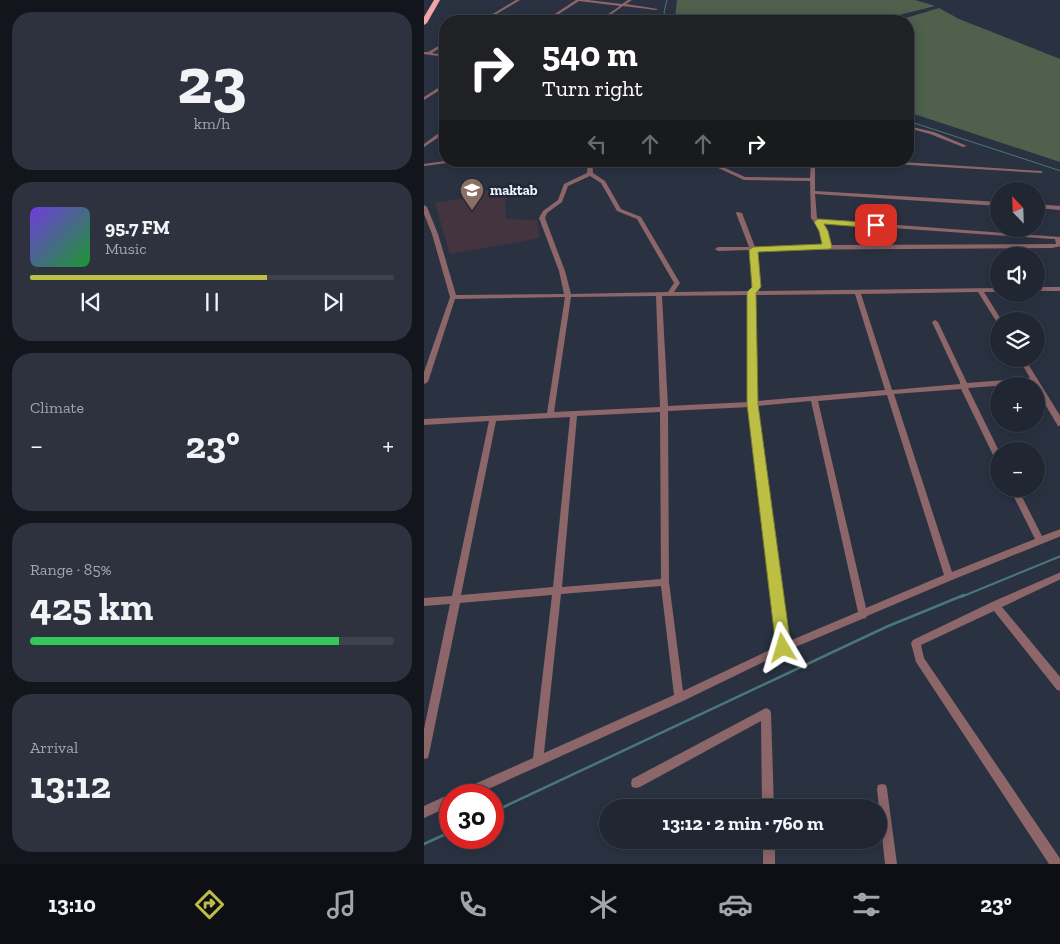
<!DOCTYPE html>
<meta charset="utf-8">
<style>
body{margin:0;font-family:"Zilla Slab",serif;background:#2d323e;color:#f1f3f6;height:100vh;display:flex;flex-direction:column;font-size:19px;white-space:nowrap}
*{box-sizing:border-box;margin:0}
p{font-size:16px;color:#a2a5ac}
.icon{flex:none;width:28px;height:28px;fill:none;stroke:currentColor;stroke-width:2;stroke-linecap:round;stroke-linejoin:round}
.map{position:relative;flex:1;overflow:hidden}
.sheet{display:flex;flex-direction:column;gap:12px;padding:12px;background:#12151c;width:424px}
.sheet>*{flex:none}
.guide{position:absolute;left:15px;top:15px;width:475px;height:152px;border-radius:20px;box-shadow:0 2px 12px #0003,0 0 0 1px #3d434d;background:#202124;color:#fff;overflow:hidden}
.needle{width:32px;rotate:337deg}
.controls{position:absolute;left:566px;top:182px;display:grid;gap:10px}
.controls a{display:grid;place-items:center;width:55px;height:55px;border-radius:50%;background:#202632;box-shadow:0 2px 12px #0003,0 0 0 1px #3d434d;font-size:25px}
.speed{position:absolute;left:15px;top:784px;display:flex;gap:10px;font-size:25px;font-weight:700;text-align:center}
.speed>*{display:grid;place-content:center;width:65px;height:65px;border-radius:50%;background:#202632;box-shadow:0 2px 12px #0003,0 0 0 1px #3d434d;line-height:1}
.speed .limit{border:8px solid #d22;background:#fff;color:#111}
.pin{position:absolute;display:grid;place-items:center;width:42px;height:42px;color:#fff;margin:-21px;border-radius:10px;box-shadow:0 2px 8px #0006}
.me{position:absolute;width:55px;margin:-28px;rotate:353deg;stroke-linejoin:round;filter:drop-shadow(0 0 4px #0008)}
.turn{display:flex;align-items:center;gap:18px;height:105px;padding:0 20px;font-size:22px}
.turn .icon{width:65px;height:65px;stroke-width:2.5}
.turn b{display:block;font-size:35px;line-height:42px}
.lanes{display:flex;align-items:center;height:48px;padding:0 20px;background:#0003;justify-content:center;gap:25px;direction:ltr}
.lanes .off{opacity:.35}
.big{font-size:38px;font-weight:700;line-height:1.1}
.sheet .tile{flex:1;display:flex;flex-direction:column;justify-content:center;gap:8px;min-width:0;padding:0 18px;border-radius:20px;background:#2d323e}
.sheet .dial{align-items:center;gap:0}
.dial b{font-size:65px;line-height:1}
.song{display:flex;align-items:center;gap:15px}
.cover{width:60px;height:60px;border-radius:8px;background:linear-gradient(135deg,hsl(260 70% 55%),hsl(130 70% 35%))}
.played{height:5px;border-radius:2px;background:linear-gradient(90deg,#bcbf44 65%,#3d434d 65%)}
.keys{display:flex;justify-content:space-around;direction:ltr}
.heat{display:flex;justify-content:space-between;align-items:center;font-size:28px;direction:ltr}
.charge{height:8px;border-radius:4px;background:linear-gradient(90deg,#34c759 85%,#3d434d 0)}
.trip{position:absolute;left:175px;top:799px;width:288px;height:50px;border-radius:25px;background:#202632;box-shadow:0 2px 12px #0003,0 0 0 1px #3d434d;font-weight:700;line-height:50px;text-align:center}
.tab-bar{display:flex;height:80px;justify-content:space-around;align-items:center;background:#0d0f14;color:#a2a5ac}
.tab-bar .icon{width:35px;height:35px}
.tab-bar .current{color:#bcbf44}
.tab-bar b{font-size:22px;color:#f1f3f6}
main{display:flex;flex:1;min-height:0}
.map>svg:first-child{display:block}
.education{fill:#433440}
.green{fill:#4f604d}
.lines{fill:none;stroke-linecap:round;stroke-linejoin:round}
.stream-far2{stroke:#4a7779;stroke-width:1}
.stream-far1{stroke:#4a7779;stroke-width:2}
.stream{stroke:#4a7779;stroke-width:2.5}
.minor{fill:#8c6668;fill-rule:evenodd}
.trunk{fill:#f2a6aa;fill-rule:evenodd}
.route{fill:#bcbf44;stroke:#7a7c2c}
.labels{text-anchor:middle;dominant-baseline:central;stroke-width:5;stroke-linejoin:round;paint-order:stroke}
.far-poi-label{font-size:14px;font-weight:bold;fill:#eff4ff;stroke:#202837;text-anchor:start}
</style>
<main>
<section class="sheet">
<div class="tile dial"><b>23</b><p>km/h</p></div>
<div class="tile">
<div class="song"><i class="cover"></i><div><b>95.7 FM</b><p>Music</p></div></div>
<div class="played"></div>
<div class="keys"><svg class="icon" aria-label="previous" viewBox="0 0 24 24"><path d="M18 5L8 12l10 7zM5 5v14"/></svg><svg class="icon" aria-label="pause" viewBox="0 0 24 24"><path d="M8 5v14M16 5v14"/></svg><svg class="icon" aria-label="next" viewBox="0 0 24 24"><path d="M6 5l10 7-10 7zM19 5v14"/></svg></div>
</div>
<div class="tile"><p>Climate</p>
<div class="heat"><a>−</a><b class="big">23°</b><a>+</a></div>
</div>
<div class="tile"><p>Range · 85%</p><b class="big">425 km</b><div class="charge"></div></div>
<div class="tile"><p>Arrival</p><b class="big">13:12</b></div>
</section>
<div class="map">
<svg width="637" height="864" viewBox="0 0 637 864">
<rect width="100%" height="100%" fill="#2a3242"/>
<path class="education" d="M 94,184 L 81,201 L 82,219 L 113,220 L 116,238 L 26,254 L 11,203 L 47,197 L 46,194 Z"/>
<path class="green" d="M 253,0 L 491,0 L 511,6 L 475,15 L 463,21 L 253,21 L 251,19 Z
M 515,8 L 535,19 L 636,59 L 636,162 L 484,112 L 484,21 L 472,21 Z"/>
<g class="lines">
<path class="stream-far2" d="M 243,0 L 240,12 L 245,21
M 484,121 L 637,171"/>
<path class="stream-far1" d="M 537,597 L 637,556"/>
<path class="stream" d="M 69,812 L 462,627 L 540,595
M 0,844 L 26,832"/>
<path class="minor" d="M 92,0 L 96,0 L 61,21 L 57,21 Z
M 152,0 L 164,0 L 198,4 L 204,0 L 208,0 L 202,4 L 234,9 L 232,10 L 199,6 L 178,21 L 174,21 L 196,6 L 155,1 L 124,21 L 120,21 Z
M 227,17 L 230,18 L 226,21 L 222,21 Z
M 20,43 L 21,43 L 21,45 L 8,53 L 21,55 L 21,57 L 0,54 L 0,52 L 4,52 Z
M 20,84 L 21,84 L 21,87 L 0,100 L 0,97 Z
M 484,126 L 510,132 L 543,146 L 539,147 L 506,134 L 484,128 Z
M 19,130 L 21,130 L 21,133 L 0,147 L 0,144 Z
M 21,161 L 38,161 L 0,166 L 0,164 Z
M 164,161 L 168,161 L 169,173 L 181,181 L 197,209 L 217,217 L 256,283 L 250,292 L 325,291 L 330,287 L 326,250 L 294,251 L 291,249 L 294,247 L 325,247 L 312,213 L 313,212 L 318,213 L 331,247 L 400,245 L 397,231 L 387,218 L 386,181 L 320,180 L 279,161 L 286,161 L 321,177 L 386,178 L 387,161 L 391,161 L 391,191 L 575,202 L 575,206 L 391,194 L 393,218 L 394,219 L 636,237 L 637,246 L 628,248 L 332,250 L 336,287 L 332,291 L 575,288 L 575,292 L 560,292 L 578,321 L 575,321 L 575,323 L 572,321 L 554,292 L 437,294 L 468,390 L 536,384 L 536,382 L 508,322 L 511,320 L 514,322 L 543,383 L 606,378 L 595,359 L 601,359 L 637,417 L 637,426 L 634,426 L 612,389 L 612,386 L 611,386 L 609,383 L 544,388 L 575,451 L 575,462 L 572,461 L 571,459 L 537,389 L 470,394 L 528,572 L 611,539 L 586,489 L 594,489 L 618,536 L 637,529 L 637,536 L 528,580 L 443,616 L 442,618 L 438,619 L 362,651 L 259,701 L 51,795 L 34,795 L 35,791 L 109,758 L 128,595 L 36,603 L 5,754 L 4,758 L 0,759 L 0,729 L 26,604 L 0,606 L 0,598 L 28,596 L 65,421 L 0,425 L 0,419 L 123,413 L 141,297 L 31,299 L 4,382 L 0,384 L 0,372 L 26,297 L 8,234 L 0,214 L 0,205 L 3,207 L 14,234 L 32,295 L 140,294 L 135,271 L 115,218 L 119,211 L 134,200 L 140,184 L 163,173 ZM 166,176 L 177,183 L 193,211 L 213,219 L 250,283 L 244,292 L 147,294 L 141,271 L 121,218 L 123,213 L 138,202 L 144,186 ZM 397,223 L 628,239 L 631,239 L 632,244 L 406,245 L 403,231 ZM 431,294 L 461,390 L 333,401 L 331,295 ZM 325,295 L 325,402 L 244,406 L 238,296 ZM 232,296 L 236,407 L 130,412 L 147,297 ZM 463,395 L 520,575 L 442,608 L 394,401 ZM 387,401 L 434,612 L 363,642 L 333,406 ZM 326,407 L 354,646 L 259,691 L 245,582 L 244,411 ZM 236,412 L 237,579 L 138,587 L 153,416 ZM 146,417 L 129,587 L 37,595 L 72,421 ZM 237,586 L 250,695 L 120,753 L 137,594 Z
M 433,161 L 463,161 L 617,171 L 619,172 L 617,173 L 435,162 Z
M 612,204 L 637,206 L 637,210 L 612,208 Z
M 612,287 L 637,287 L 637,291 L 612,291 Z
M 637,572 L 637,579 L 578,607 L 637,678 L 637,691 L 633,690 L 570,611 L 497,645 L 500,658 L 637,860 L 637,864 L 625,864 L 492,662 L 487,643 L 489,640 L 568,602 Z
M 342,708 L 346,710 L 347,713 L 350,808 L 338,808 L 337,721 L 216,787 L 212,788 L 208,787 L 207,783 L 208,779 Z
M 458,784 L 462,785 L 463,789 L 473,864 L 461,864 L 453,789 L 454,785 Z
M 26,794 L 27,795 L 26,795 L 26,806 L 0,818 L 0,806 Z
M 339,840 L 351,840 L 351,864 L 339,864 Z"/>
<path class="trunk" d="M 10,0 L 16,0 L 3,23 L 0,25 L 0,17 Z"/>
</g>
<path class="route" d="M 394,219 L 452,223 L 457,225 L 452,228 L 400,224 L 404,231 L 408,247 L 406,249 L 334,252 L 337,287 L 332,293 L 334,404 L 367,648 L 365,653 L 359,655 L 354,653 L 352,648 L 323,404 L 323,292 L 328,287 L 325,250 L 329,247 L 398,244 L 395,231 L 390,222 Z"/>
<defs>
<symbol id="school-pin" viewBox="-11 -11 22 30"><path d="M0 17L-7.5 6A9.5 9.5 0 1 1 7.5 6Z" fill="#8d6e63" stroke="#202837"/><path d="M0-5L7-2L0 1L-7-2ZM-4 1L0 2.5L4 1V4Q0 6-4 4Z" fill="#fff"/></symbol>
</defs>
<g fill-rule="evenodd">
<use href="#school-pin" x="34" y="176" width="28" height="38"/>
</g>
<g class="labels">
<g class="far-poi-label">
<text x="66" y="190">maktab</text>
</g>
</g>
</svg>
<div class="controls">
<a><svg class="needle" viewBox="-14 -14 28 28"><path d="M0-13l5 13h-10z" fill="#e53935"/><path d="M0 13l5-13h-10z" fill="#a2a5ac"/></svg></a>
<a><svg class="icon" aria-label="sound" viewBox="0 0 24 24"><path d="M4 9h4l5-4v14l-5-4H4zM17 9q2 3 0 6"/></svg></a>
<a><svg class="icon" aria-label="layers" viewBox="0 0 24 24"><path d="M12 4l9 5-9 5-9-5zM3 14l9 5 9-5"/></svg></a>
<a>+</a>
<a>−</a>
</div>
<div class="speed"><div class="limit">30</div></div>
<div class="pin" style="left:452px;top:225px;background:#d93025"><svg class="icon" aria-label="arrive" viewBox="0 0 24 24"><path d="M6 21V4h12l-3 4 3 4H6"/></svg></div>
<svg class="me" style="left:359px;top:648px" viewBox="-20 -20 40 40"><path d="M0-17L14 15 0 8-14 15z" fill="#bcbf44" stroke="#fff" stroke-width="4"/></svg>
<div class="trip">13:12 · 2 min · 760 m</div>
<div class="guide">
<div class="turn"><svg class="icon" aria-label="right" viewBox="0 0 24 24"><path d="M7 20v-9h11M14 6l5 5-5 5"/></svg><div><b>540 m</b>Turn right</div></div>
<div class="lanes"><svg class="icon off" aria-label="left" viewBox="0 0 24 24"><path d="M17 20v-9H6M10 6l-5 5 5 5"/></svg><svg class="icon off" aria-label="ahead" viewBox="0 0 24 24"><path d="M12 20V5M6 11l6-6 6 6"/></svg><svg class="icon off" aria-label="ahead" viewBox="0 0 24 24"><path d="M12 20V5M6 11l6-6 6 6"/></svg><svg class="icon" aria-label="right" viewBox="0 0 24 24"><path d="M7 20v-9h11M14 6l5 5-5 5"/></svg></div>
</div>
</div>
</main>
<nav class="tab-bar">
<b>13:10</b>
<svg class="icon current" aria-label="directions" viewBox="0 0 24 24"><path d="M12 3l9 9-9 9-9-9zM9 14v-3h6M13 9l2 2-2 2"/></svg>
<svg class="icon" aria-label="music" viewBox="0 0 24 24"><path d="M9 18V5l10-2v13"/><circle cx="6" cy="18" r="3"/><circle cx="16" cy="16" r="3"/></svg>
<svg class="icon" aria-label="phone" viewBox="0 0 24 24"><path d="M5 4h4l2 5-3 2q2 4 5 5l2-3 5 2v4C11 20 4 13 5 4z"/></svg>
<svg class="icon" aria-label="climate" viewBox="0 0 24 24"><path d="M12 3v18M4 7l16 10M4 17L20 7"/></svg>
<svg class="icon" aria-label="car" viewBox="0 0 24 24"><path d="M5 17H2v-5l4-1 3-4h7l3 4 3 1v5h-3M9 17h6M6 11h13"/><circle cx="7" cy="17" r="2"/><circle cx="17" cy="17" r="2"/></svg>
<svg class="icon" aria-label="filters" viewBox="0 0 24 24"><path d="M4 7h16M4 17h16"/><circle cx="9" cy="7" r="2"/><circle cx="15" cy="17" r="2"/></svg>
<b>23°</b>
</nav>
